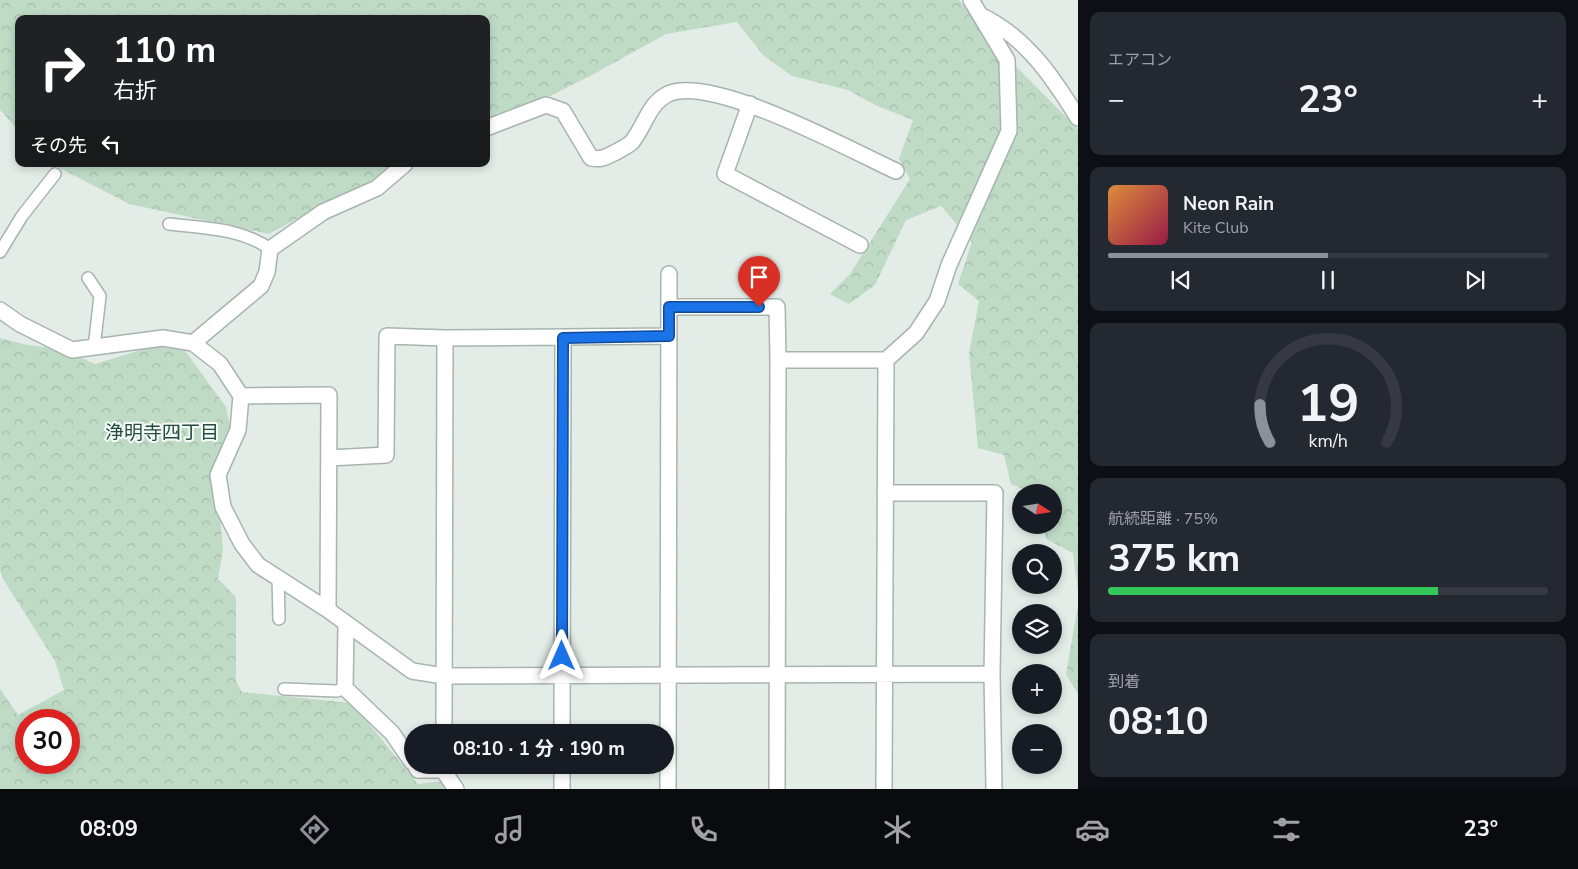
<!DOCTYPE html>
<html lang="ja">
<meta charset="utf-8">
<style>
body{margin:0;font-family:"Nunito Sans","Noto Sans JP",sans-serif;background:#242831;color:#f1f3f6;height:100vh;display:flex;flex-direction:column;font-size:19px;white-space:nowrap}
*{box-sizing:border-box;margin:0}
p{font-size:16px;color:#9ea1a6}
.icon{flex:none;width:28px;height:28px;fill:none;stroke:currentColor;stroke-width:2;stroke-linecap:round;stroke-linejoin:round}
.map{position:relative;flex:1;overflow:hidden}
.drawer{display:flex;flex-direction:column;gap:12px;padding:12px;background:#0d0f14;width:500px}
.drawer>*{flex:none}
.guide{position:absolute;left:15px;top:15px;width:475px;height:152px;border-radius:10px;box-shadow:0 2px 8px #0003;background:#202124;color:#fff;overflow:hidden}
.needle{width:32px;rotate:102deg}
.fabs{position:absolute;left:1012px;top:484px;display:grid;gap:10px}
.fabs a{display:grid;place-items:center;width:50px;height:50px;border-radius:50%;background:#171b24;box-shadow:0 2px 8px #0003;font-size:25px}
.speed{position:absolute;left:15px;top:709px;display:flex;gap:10px;font-size:25px;font-weight:700;text-align:center}
.speed>*{display:grid;place-content:center;width:65px;height:65px;border-radius:50%;background:#171b24;box-shadow:0 2px 8px #0003;line-height:1}
.speed .limit{border:8px solid #d22;background:#fff;color:#111}
.pin{position:absolute;display:grid;place-items:center;width:42px;height:42px;color:#fff;margin:-51px -21px;border-radius:50% 50% 50% 0;rotate:-45deg;box-shadow:0 0 5px #0007}
.pin .icon{rotate:45deg}
.me{position:absolute;width:55px;margin:-28px;rotate:0deg;stroke-linejoin:round;filter:drop-shadow(0 0 4px #0008)}
.turn{display:flex;align-items:center;gap:18px;height:105px;padding:0 15px;font-size:22px}
.turn .icon{width:65px;height:65px;stroke-width:2.5}
.turn b{display:block;font-size:35px;line-height:42px}
.then{display:flex;align-items:center;height:48px;padding:0 15px;background:#0003;gap:10px;font-size:19px}
.big{font-size:38px;font-weight:700;line-height:1.1}
.drawer .card{flex:1;display:flex;flex-direction:column;justify-content:center;gap:8px;min-width:0;padding:0 18px;border-radius:10px;background:#242831}
.drawer .dial{align-items:center;gap:0}
.dial svg{height:130px;overflow:visible;fill:none;stroke:#363941;stroke-width:7;stroke-linecap:round;text-anchor:middle}
.dial text{fill:#f1f3f6;stroke:none}
.song{display:flex;align-items:center;gap:15px}
.cover{width:60px;height:60px;border-radius:8px;background:linear-gradient(135deg,hsl(30 70% 55%),hsl(340 70% 35%))}
.played{height:5px;border-radius:2px;background:linear-gradient(90deg,#8c9099 50%,#363941 50%)}
.keys{display:flex;justify-content:space-around;direction:ltr}
.heat{display:flex;justify-content:space-between;align-items:center;font-size:28px;direction:ltr}
.charge{height:8px;border-radius:4px;background:linear-gradient(90deg,#34c759 75%,#363941 0)}
.trip{position:absolute;left:404px;top:724px;width:270px;height:50px;border-radius:25px;background:#171b24;box-shadow:0 2px 8px #0003;font-weight:700;line-height:50px;text-align:center}
.tab-bar{display:flex;height:80px;justify-content:space-around;align-items:center;background:#090b0e;color:#9ea1a6}
.tab-bar .icon{width:35px;height:35px}
.tab-bar .current{color:#8c9099}
.tab-bar b{font-size:22px;color:#f1f3f6}
main{display:flex;flex:1;min-height:0}
.map>svg:first-child{display:block}
.forest{fill:url(#forest-crowns);fill-rule:evenodd}
.lines{fill:none;stroke-linecap:round;stroke-linejoin:round}
.lane-casing{stroke:#a7b4af;stroke-width:14}
.street-casing{stroke:#a7b4af;stroke-width:18}
.lane{stroke:#fff;stroke-width:11}
.street{stroke:#fff;stroke-width:15}
.route-casing{stroke:#114b97;stroke-width:12}
.route{stroke:#1a73e8;stroke-width:9}
.labels{text-anchor:middle;dominant-baseline:central;stroke-width:4;stroke-linejoin:round;paint-order:stroke}
.neighbourhood-label{font-size:19px;fill:#234c41;stroke:#f4f9f6}
</style>
<main>
<div class="map">
<svg width="1078" height="789" viewBox="0 0 1078 789">
<defs>
<pattern id="forest-crowns" width="20" height="18" patternUnits="userSpaceOnUse" patternTransform="scale(1.25)"><rect width="20" height="18" fill="#bfdbc6"/><path d="M2 6a3 3 0 1 1 6 0M12 15a3 3 0 1 1 6 0" fill="none" stroke="#a4bdab"/></pattern>
</defs>
<rect width="100%" height="100%" fill="#e4ece8"/>
<path class="forest" d="M 0,0 L 959,0 L 988,38 L 1078,129 L 1078,591 L 1073,553 L 1046,539 L 1044,525 L 1054,525 L 1054,492 L 1031,492 L 1011,484 L 1004,455 L 978,448 L 969,353 L 979,301 L 958,284 L 972,242 L 941,206 L 906,220 L 875,285 L 849,304 L 830,294 L 850,274 L 910,179 L 899,159 L 913,120 L 875,105 L 848,90 L 792,76 L 763,55 L 737,22 L 666,34 L 592,75 L 486,128 L 486,19 L 19,19 L 19,131 L 0,110 Z
M 52,164 L 405,164 L 320,206 L 269,234 L 129,204 Z
M 0,338 L 27,345 L 62,349 L 95,364 L 164,343 L 183,348 L 226,407 L 231,431 L 215,462 L 223,549 L 218,579 L 236,597 L 236,681 L 242,692 L 352,703 L 418,784 L 443,781 L 448,789 L 0,789 L 0,689 L 18,715 L 64,690 L 55,661 L 3,579 L 0,571 ZM 26,720 L 69,720 L 69,762 L 26,762 Z
M 1078,605 L 1078,694 L 1066,674 Z"/>
<g class="lines">
<defs>
<path id="lane" d="M 169,224 C 204,228 241,228 270,249
M 0,252 L 22,216 L 55,174
M 88,278 L 100,296 L 94,348
M 278,578 L 279,619
M 284,689 L 337,691 L 345,688"/>
<path id="street" d="M 980,15 C 1026,37 1052,76 1078,118
M 750,104 L 725,174 L 860,245
M 486,128 L 546,105 L 563,111 L 591,158 C 602,160 606,157 616,152 C 621,149 628,146 632,142 C 645,126 648,104 668,94 C 712,74 850,150 896,171
M 669,307 L 777,307 L 778,360 L 777,789
M 0,310 L 20,324 L 72,350 L 163,338 L 193,343 L 220,364 L 241,396 L 238,430 L 218,475 L 223,507 L 242,544 L 258,565 L 328,610 L 412,671 L 444,676 L 992,674
M 193,343 L 261,286 L 267,272 L 270,249 L 323,212 L 377,188 L 405,164
M 778,360 L 886,360 L 916,333 L 937,301 L 949,265 L 1009,131 L 1007,60 L 971,0
M 241,396 L 329,395 L 328,610
M 329,458 L 386,455 L 387,336 L 445,338 L 669,336
M 885,493 L 995,493 L 992,674 L 994,789
M 346,625 L 345,688 L 392,733 L 412,762
M 444,732 L 445,338
M 562,732 L 563,338
M 415,765 L 418,770 L 443,770
M 443,765 L 443,770 L 456,789
M 562,789 L 562,765
M 668,789 L 669,274
M 884,789 L 886,360"/>
</defs>
<use href="#lane" class="lane-casing"/>
<use href="#street" class="street-casing"/>
<use href="#lane" class="lane"/>
<use href="#street" class="street"/>
</g>
<g class="lines">
<defs>
<path id="route" d="M 562,656 L 563,338 L 669,336 L 669,307 L 759,307"/>
</defs>
<use href="#route" class="route-casing"/>
<use href="#route" class="route"/>
</g>
<g class="labels">
<g class="neighbourhood-label">
<text x="162" y="433">浄明寺四丁目</text>
</g>
</g>
</svg>
<div class="fabs">
<a><svg class="needle" viewBox="-14 -14 28 28"><path d="M0-13l5 13h-10z" fill="#e53935"/><path d="M0 13l5-13h-10z" fill="#9ea1a6"/></svg></a>
<a><svg class="icon" aria-label="search" viewBox="0 0 24 24"><circle cx="10" cy="10" r="6"/><path d="M15 15l6 6"/></svg></a>
<a><svg class="icon" aria-label="layers" viewBox="0 0 24 24"><path d="M12 4l9 5-9 5-9-5zM3 14l9 5 9-5"/></svg></a>
<a>+</a>
<a>−</a>
</div>
<div class="speed"><div class="limit">30</div></div>
<div class="pin" style="left:759px;top:307px;background:#d93025"><svg class="icon" aria-label="arrive" viewBox="0 0 24 24"><path d="M6 21V4h12l-3 4 3 4H6"/></svg></div>
<svg class="me" style="left:562px;top:656px" viewBox="-20 -20 40 40"><path d="M0-17L14 15 0 8-14 15z" fill="#1a73e8" stroke="#fff" stroke-width="4"/></svg>
<div class="trip">08:10 · 1 分 · 190 m</div>
<div class="guide">
<div class="turn"><svg class="icon" aria-label="right" viewBox="0 0 24 24"><path d="M7 20v-9h11M14 6l5 5-5 5"/></svg><div><b>110 m</b>右折</div></div>
<div class="then">その先<svg class="icon" aria-label="left" viewBox="0 0 24 24"><path d="M17 20v-9H6M10 6l-5 5 5 5"/></svg></div>
</div>
</div>
<section class="drawer">
<div class="card"><p>エアコン</p>
<div class="heat"><a>−</a><b class="big">23°</b><a>+</a></div>
</div>
<div class="card">
<div class="song"><i class="cover"></i><div><b>Neon Rain</b><p>Kite Club</p></div></div>
<div class="played"></div>
<div class="keys"><svg class="icon" aria-label="previous" viewBox="0 0 24 24"><path d="M18 5L8 12l10 7zM5 5v14"/></svg><svg class="icon" aria-label="pause" viewBox="0 0 24 24"><path d="M8 5v14M16 5v14"/></svg><svg class="icon" aria-label="next" viewBox="0 0 24 24"><path d="M6 5l10 7-10 7zM19 5v14"/></svg></div>
</div>
<div class="card dial"><svg viewBox="0 0 100 80">
<path d="M14 69A42 42 0 1 1 86 69"/>
<path d="M14 69A42 42 0 0 1 8 46" stroke="#8c9099"/>
<text x="50" y="56" font-size="32" font-weight="700">19</text>
<text x="50" y="72" font-size="11">km/h</text>
</svg></div>
<div class="card"><p>航続距離 · 75%</p><b class="big">375 km</b><div class="charge"></div></div>
<div class="card"><p>到着</p><b class="big">08:10</b></div>
</section>
</main>
<nav class="tab-bar">
<b>08:09</b>
<svg class="icon current" aria-label="directions" viewBox="0 0 24 24"><path d="M12 3l9 9-9 9-9-9zM9 14v-3h6M13 9l2 2-2 2"/></svg>
<svg class="icon" aria-label="music" viewBox="0 0 24 24"><path d="M9 18V5l10-2v13"/><circle cx="6" cy="18" r="3"/><circle cx="16" cy="16" r="3"/></svg>
<svg class="icon" aria-label="phone" viewBox="0 0 24 24"><path d="M5 4h4l2 5-3 2q2 4 5 5l2-3 5 2v4C11 20 4 13 5 4z"/></svg>
<svg class="icon" aria-label="climate" viewBox="0 0 24 24"><path d="M12 3v18M4 7l16 10M4 17L20 7"/></svg>
<svg class="icon" aria-label="car" viewBox="0 0 24 24"><path d="M5 17H2v-5l4-1 3-4h7l3 4 3 1v5h-3M9 17h6M6 11h13"/><circle cx="7" cy="17" r="2"/><circle cx="17" cy="17" r="2"/></svg>
<svg class="icon" aria-label="filters" viewBox="0 0 24 24"><path d="M4 7h16M4 17h16"/><circle cx="9" cy="7" r="2"/><circle cx="15" cy="17" r="2"/></svg>
<b>23°</b>
</nav>
